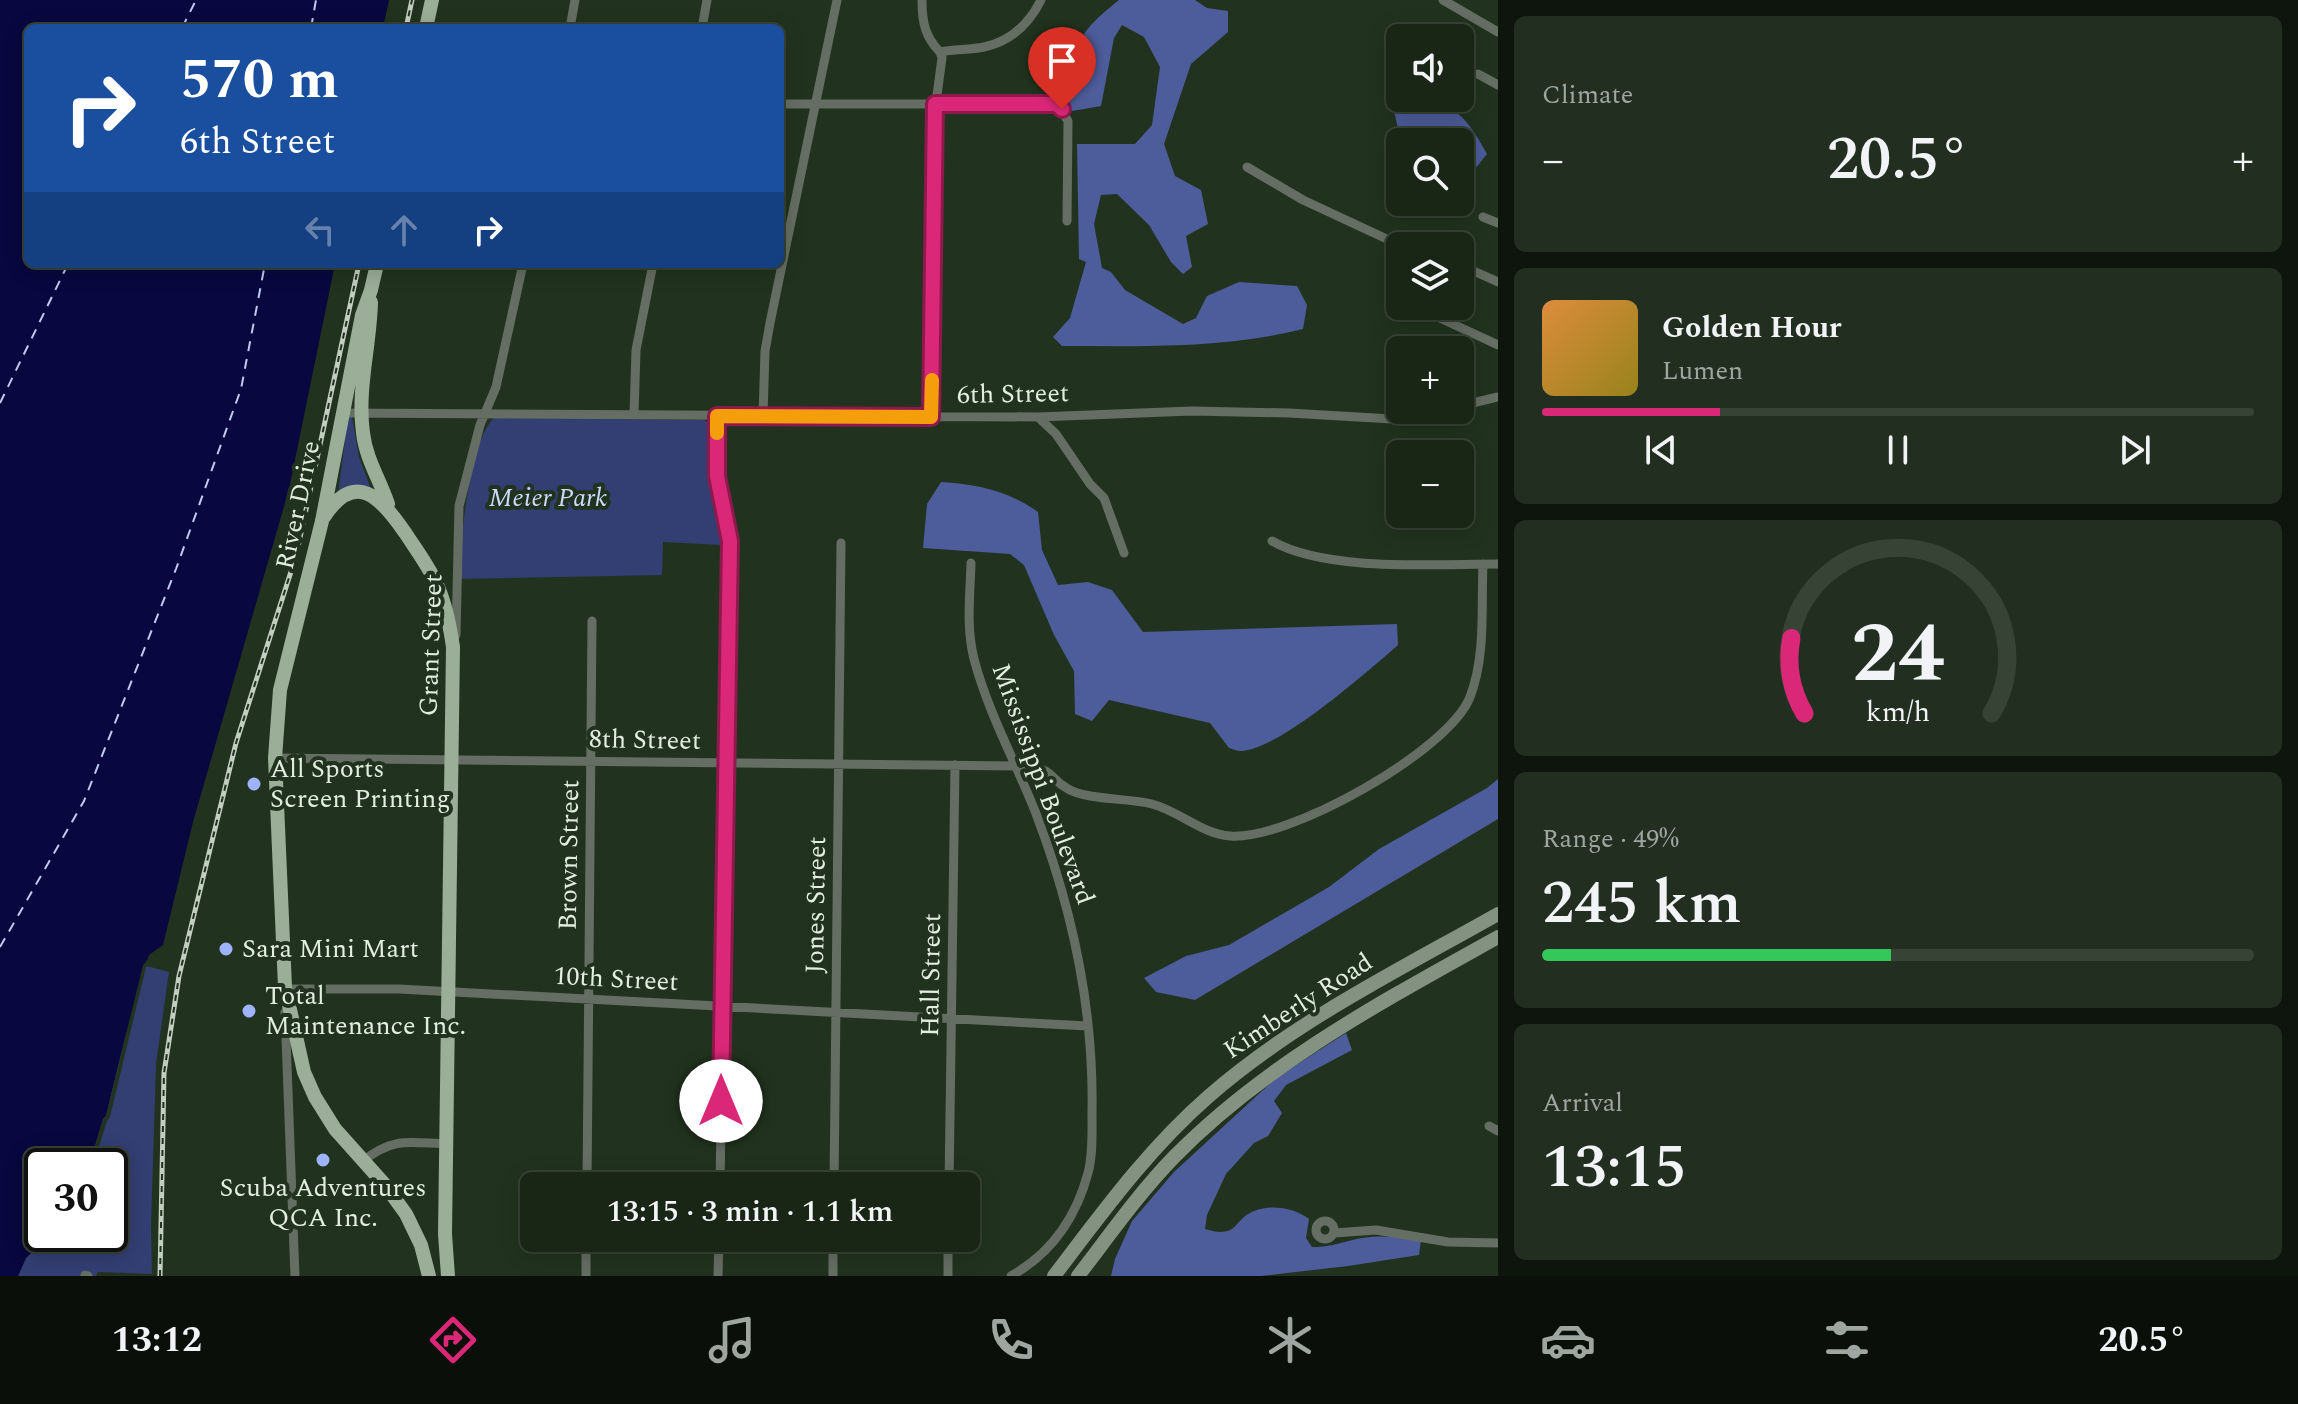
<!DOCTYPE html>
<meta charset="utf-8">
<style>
body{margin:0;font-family:Spectral,serif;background:#222e1f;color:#f1f3f6;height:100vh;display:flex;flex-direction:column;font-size:30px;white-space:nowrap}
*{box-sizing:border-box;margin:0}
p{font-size:26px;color:#9fa5a1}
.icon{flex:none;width:44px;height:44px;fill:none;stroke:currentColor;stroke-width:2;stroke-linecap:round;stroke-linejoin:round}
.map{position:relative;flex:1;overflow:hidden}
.side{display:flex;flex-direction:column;gap:16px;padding:16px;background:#0e150c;width:800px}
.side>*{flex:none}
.hud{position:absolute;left:24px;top:24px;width:760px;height:244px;border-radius:12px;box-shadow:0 4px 20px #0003,0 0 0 2px #374335;background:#1a4fa0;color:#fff;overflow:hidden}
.controls{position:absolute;left:1386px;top:24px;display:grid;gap:16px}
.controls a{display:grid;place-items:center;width:88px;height:88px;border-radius:12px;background:#192616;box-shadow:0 4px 20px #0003,0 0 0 2px #374335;font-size:40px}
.speed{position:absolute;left:24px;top:1148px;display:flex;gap:16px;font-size:40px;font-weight:700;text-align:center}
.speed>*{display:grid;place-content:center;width:104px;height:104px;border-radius:50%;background:#192616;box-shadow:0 4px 20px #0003,0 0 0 2px #374335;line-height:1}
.speed .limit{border:4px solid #111;border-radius:12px;background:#fff;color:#111}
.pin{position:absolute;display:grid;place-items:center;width:68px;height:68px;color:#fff;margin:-82px -34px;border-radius:50% 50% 50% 0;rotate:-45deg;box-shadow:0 0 8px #0007}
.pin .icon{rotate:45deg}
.me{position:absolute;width:88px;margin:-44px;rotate:0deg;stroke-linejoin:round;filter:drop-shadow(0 0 6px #0008)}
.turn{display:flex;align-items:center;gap:28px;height:168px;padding:0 24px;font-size:36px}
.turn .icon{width:104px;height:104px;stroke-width:2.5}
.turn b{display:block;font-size:56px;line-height:68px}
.lanes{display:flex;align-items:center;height:76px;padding:0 24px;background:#0003;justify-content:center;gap:40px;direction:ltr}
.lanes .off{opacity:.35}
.big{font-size:60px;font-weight:600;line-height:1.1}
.side .card{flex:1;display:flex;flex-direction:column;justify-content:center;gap:12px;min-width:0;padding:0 28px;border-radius:12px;background:#222e1f}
.side .dial{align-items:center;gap:0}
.dial svg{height:208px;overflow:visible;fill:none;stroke:#374335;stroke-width:7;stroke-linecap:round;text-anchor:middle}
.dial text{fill:#f1f3f6;stroke:none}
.song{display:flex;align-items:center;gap:24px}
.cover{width:96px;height:96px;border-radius:12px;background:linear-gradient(135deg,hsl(30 70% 55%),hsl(50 70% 35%))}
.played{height:8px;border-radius:4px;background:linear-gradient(90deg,#db2777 25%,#374335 25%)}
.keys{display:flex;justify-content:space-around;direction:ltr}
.heat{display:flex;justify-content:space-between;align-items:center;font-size:44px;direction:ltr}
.charge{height:12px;border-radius:6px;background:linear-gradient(90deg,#34c759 49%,#374335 0)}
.trip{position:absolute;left:520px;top:1172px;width:460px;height:80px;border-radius:12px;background:#192616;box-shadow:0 4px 20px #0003,0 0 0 2px #374335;font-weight:600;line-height:80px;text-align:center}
.tab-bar{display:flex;height:128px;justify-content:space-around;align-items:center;background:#0a0f09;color:#9fa5a1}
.tab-bar .icon{width:56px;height:56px}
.tab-bar .current{color:#db2777}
.tab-bar b{font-size:36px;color:#f1f3f6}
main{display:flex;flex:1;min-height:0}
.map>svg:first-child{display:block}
.green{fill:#333e73}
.forest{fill:#4d5c9a}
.water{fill:#08073f}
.pier{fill:#21331e}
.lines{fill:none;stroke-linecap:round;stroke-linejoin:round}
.ferry{stroke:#c0cbef;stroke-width:2;stroke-dasharray:10 8;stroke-linecap:butt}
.street{stroke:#656e63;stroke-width:9}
.secondary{stroke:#849281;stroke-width:14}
.primary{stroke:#9bae98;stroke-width:14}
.rail-casing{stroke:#c2cfc0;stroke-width:5}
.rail{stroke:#21331e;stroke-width:2;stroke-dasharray:6;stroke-linecap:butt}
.route-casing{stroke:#8e194d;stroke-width:20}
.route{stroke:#db2777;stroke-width:14}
.slow{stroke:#f59e0b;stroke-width:14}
.poi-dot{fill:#9fb3fd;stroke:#21331e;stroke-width:3}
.labels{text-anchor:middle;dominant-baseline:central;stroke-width:8;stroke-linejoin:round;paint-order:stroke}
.street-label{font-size:26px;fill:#e2eee0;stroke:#21331e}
.park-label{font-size:26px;font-style:italic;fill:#ced9fe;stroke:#21331e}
.poi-label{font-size:26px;fill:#e2eee0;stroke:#21331e;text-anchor:start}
</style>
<main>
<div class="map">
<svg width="1498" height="1276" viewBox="0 0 1498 1276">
<rect width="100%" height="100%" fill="#21331e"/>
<path class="green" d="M 348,417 L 352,417 L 359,457 L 371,489 L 338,494 Z
M 494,418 L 705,420 L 710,425 L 709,475 L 722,545 L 663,542 L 662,575 L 459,579 C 460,545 469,441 494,418 Z
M 143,965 L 169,972 L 156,1064 L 151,1226 L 152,1274 L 98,1272 L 96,1276 L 18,1276 L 26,1258 L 50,1234 L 110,1234 L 110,1166 L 89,1166 L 126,1037 Z"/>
<path class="forest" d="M 1119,0 L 1195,0 L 1207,8 L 1228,11 L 1228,32 L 1191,64 L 1164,144 L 1175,176 L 1201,190 L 1208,224 L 1186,236 L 1192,267 L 1183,274 L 1171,262 L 1149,225 L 1117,194 L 1101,195 L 1094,224 L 1102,268 L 1111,272 L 1125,290 L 1183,324 L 1196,318 L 1207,296 L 1239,282 L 1297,286 L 1307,305 L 1303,329 C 1224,349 1143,346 1062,346 L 1053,337 L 1070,318 L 1086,262 L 1079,259 L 1077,144 L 1135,144 L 1152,125 L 1160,67 L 1144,37 L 1122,25 L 1114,38 L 1101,106 L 1072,111 L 1063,91 C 1076,41 1079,32 1119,0 Z
M 1414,98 C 1457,104 1467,118 1487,154 L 1467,179 L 1460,179 L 1460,142 L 1401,142 L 1394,111 Z
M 941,482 C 976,484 1009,491 1038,512 L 1042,550 L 1058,585 L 1088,582 L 1112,590 L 1143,632 L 1397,624 L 1398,645 C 1368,671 1279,750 1241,751 C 1237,751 1233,749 1229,748 L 1210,723 L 1109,700 L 1092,721 L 1075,714 L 1074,671 L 1054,635 L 1024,565 L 1010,554 L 923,548 L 927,504 Z
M 1498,779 L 1498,819 L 1195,1000 L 1156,992 L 1144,978 L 1186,956 L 1229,945 L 1329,887 L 1379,849 L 1487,788 Z
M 1346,1033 L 1352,1050 L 1286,1085 L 1274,1101 L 1282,1113 L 1268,1136 L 1254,1143 L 1226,1174 L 1207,1215 L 1205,1229 C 1213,1231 1221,1234 1230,1230 C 1235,1228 1239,1221 1244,1217 C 1261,1202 1293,1206 1309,1219 L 1306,1238 L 1312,1247 C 1335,1247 1342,1241 1363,1238 C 1383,1235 1401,1237 1421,1240 L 1419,1255 L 1348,1266 L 1261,1276 L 1111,1276 L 1115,1259 L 1132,1221 L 1174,1172 L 1276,1078 Z"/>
<path class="water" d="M 0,0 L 389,0 L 383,28 L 28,28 L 28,264 L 335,264 L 289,489 L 193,822 L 163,945 L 149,955 L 124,1041 L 106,1116 L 103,1119 L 89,1166 L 42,1166 L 42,1234 L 50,1234 L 26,1258 L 18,1276 L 0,1276 Z"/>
<path class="pier" d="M 157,949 L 156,955 L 146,967 L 110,1117 L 107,1121 L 93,1166 L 89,1166 L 103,1119 L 106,1116 L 143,965 Z"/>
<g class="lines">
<path class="ferry" d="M 182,28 L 196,0
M 311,28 L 316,0
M 0,403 L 68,264
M 0,947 L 84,801 L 176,569 L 241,389 L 265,264"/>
<path class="street" d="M 922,0 C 922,22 925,37 940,52
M 1443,0 L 1498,32
M 570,28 L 575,0
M 702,28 L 707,0
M 940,52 C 955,49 970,50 984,47 C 1012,41 1029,24 1041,0
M 1478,74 L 1498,85
M 780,104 L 1057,104 L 1068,121 L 1067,221
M 1247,167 L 1303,200 L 1389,240 L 1397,249 L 1400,266
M 1483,217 L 1498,223
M 1460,265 L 1498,282
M 1414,306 L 1498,345
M 1460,406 L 1498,397
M 342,413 L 1038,417 L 1192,411 L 1289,413 L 1392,419 L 1444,410
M 634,415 L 636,350 L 653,264
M 717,416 L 717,476 L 730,541 L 720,1186
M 763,416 L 765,351 L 770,323 L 837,0
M 931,417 L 933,125 L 942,58 L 940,52
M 1038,417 L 1056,434 L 1090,484 L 1104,498 L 1124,553
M 1272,541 C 1325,572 1436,564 1498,564
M 971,563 C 970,595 966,628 974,659 C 988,712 1015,761 1035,811 C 1072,907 1094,1010 1092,1113 C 1092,1132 1093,1155 1088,1173 C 1076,1218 1052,1253 1011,1276
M 456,635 L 459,506 L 480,425 L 496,387 L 523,264
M 275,758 L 1028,766 C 1057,771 1048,778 1068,789 C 1087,800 1128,798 1152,804 C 1179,811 1202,834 1230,836 C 1288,841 1449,751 1470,697 C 1486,656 1481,607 1483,564
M 285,989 L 399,989 L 1088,1026
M 285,1012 L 295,1276
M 1489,1126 L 1498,1131
M 363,1161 C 394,1136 410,1143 448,1144
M 587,1186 L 592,621
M 834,1186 L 841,543
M 949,1186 L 955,765
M1316 1230a9 9 0 1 1 18 0a9 9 0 1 1-18 0Z
M 1334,1233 L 1376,1230 L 1448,1242 L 1498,1243
M 85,1275 L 88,1276
M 586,1276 L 586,1238
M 718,1276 L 719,1238
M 833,1276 L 833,1238
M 948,1276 L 948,1238"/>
<path class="secondary" d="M 1054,1276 C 1102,1213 1149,1148 1209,1096 C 1295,1021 1399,970 1498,914
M 1078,1276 C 1109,1236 1139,1193 1174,1157 C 1266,1063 1385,1000 1498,937"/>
<path class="primary" d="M 426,28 L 432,0
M 377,264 L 371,290 L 362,315 L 322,521 L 280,690 L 275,758 L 285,987 L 304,1072 L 315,1097 L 335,1129 L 385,1185 L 406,1214 L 421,1245 L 429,1276
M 371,302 C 370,346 357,389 363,433 C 366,459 380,480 388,504
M 324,517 C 356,468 382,499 406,534 C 417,551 430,568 438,587 C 446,606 450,626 453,647 L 445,1234 L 448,1276"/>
<defs>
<path id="rail" d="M 406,28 L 412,0
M 160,1276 L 164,1073 L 179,976 L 236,743 L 296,556 L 359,264"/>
</defs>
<use href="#rail" class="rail-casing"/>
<use href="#rail" class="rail"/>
</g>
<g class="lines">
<defs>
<path id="route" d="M 721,1101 L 730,541 L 717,476 L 717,416 L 931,417 L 935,104 L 1057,104 L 1062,109"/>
</defs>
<use href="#route" class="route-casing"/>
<use href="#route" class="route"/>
<path class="slow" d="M 717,433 L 717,416 L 931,417 L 932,380"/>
</g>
<g class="poi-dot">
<circle cx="254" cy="784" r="8"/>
<circle cx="226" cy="949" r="8"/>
<circle cx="249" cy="1011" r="8"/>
<circle cx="323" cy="1160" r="8"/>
</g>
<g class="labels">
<g class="street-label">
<text transform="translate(1013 394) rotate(-1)">6th Street</text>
<text transform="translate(298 505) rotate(-78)">River Drive</text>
<text transform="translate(431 645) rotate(-88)">Grant Street</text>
<text transform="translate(645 740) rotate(1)">8th Street</text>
<text transform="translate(1043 784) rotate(70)">Mississippi Boulevard</text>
<text transform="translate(569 855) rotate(-89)">Brown Street</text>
<text transform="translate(816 905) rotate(-89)">Jones Street</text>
<text transform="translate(931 975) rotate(-89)">Hall Street</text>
<text transform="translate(616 979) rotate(3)">10th Street</text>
<text transform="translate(1298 1006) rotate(-33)">Kimberly Road</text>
</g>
<g class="park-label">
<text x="548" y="498">Meier Park</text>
</g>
<g class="poi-label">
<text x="270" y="769">All Sports<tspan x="270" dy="30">Screen Printing</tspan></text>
<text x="242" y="949">Sara Mini Mart</text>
<text x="265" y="996">Total<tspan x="265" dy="30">Maintenance Inc.</tspan></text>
<text x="323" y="1188" text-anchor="middle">Scuba Adventures<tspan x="323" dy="30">QCA Inc.</tspan></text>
</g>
</g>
</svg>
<div class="controls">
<a><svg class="icon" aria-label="sound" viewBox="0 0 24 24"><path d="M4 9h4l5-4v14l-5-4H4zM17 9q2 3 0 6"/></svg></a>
<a><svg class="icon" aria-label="search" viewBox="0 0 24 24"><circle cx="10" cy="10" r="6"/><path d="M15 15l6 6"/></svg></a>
<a><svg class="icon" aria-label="layers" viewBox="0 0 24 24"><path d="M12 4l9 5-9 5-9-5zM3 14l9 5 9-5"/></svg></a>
<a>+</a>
<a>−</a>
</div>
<div class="speed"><div class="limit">30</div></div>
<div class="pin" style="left:1062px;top:109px;background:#d93025"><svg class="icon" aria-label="arrive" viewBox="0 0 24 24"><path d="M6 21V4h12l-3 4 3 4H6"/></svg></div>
<svg class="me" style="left:721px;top:1101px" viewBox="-20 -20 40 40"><circle r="19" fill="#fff"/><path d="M0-13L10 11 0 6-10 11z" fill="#db2777"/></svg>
<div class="trip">13:15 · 3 min · 1.1 km</div>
<div class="hud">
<div class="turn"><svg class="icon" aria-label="right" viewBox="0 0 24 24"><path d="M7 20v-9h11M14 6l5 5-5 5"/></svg><div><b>570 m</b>6th Street</div></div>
<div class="lanes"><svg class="icon off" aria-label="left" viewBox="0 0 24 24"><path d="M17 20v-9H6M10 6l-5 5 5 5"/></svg><svg class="icon off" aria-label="ahead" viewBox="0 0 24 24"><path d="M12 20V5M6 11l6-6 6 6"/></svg><svg class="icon" aria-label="right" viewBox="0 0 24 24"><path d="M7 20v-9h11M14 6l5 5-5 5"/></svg></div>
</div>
</div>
<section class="side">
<div class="card"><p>Climate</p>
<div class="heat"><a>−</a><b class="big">20.5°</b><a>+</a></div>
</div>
<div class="card">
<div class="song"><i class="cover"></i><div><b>Golden Hour</b><p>Lumen</p></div></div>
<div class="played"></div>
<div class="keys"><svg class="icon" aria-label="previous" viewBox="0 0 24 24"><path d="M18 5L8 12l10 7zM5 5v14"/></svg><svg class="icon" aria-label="pause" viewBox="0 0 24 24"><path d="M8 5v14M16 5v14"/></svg><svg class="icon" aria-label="next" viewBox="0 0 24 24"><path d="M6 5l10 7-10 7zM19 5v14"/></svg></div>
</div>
<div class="card dial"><svg viewBox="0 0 100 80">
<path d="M14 69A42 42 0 1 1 86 69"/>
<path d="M14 69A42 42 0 0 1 9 40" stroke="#db2777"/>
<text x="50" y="56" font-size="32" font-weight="700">24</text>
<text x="50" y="72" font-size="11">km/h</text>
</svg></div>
<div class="card"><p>Range · 49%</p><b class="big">245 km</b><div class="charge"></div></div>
<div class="card"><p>Arrival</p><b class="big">13:15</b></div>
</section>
</main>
<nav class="tab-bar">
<b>13:12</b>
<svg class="icon current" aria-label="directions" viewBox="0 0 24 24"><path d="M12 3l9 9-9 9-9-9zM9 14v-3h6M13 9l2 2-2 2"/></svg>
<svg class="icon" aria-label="music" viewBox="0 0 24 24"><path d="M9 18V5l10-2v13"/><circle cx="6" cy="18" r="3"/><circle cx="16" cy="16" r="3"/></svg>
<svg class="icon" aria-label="phone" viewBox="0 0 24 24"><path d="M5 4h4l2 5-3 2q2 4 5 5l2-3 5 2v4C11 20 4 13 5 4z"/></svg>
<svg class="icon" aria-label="climate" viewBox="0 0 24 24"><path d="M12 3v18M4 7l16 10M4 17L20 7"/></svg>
<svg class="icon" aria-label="car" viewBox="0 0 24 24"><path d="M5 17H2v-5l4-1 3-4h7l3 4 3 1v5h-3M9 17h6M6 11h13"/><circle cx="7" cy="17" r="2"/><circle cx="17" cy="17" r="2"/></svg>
<svg class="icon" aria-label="filters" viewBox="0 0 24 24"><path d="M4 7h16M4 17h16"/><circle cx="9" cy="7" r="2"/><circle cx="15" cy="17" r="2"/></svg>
<b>20.5°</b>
</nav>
